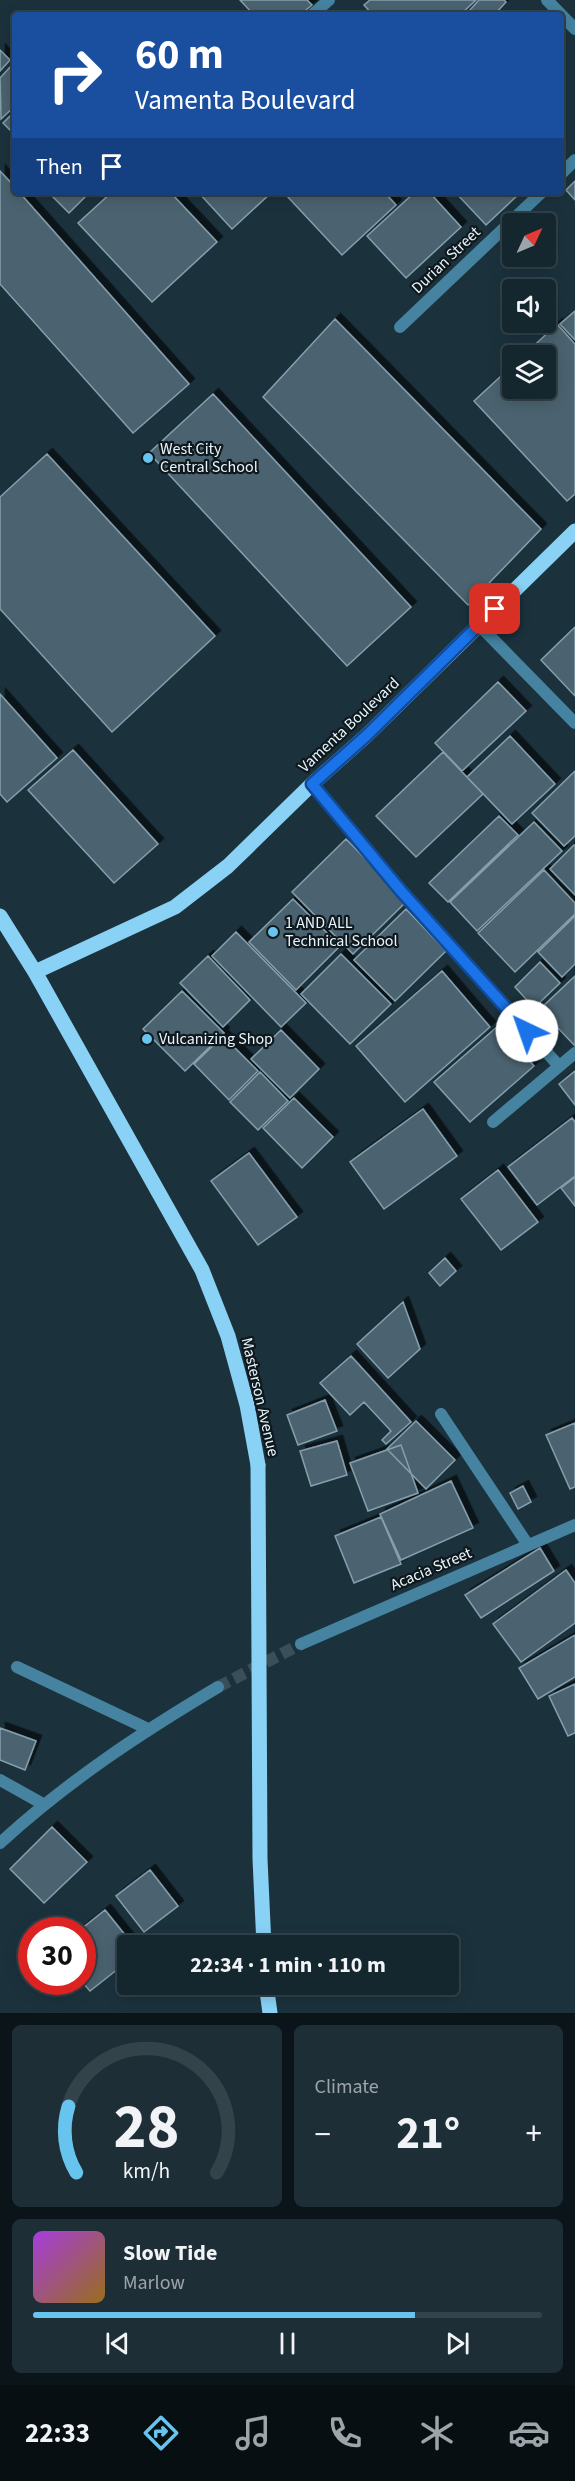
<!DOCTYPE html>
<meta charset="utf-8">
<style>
body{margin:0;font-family:"Source Sans 3",sans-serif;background:#1d2e36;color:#f1f3f6;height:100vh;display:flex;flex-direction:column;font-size:22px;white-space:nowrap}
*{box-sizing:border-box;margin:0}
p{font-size:20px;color:#9da5aa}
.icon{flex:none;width:33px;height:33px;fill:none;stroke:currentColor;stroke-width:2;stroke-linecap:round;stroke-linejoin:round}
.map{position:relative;height:2013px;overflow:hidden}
.panel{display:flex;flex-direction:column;gap:12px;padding:12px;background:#0b1519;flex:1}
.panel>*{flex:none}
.hud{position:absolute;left:12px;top:12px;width:552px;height:183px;border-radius:6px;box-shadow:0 3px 15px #0003,0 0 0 2px #33434a;background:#1a4fa0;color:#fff;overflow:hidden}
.needle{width:39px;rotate:46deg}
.buttons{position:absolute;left:502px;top:213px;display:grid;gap:12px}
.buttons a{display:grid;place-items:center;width:54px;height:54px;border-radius:6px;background:#14262e;box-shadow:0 3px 15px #0003,0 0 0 2px #33434a;font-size:30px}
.speed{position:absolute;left:18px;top:1917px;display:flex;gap:12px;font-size:30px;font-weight:700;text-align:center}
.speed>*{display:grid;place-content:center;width:78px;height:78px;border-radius:50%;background:#14262e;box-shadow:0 3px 15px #0003,0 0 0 2px #33434a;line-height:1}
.speed .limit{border:9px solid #d22;background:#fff;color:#111}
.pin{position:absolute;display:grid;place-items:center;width:51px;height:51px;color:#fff;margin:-26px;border-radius:12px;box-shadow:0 3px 9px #0006}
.me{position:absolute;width:66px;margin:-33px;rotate:318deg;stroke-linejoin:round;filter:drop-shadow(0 0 4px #0008)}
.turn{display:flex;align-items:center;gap:21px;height:126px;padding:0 24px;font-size:27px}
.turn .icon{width:78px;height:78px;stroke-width:2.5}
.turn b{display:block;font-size:42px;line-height:51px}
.then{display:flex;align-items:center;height:57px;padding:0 24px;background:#0003;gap:12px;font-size:22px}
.big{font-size:45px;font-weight:700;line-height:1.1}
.panel .tile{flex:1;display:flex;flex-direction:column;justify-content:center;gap:9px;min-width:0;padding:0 21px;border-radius:9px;background:#1d2e36}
.panel .dial{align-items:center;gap:0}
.dial svg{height:156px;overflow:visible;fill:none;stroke:#33434a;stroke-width:7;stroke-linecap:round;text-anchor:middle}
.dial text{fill:#f1f3f6;stroke:none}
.song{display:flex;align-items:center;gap:18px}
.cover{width:72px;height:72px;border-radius:9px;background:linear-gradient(135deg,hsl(280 70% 55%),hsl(40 70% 35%))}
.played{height:6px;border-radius:3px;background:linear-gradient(90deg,#67c4ef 75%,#33434a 75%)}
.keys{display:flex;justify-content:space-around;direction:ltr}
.heat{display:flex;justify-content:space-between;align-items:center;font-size:33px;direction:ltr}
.panel .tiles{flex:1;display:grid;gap:12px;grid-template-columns:1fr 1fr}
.tile:last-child{grid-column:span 2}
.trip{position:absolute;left:117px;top:1935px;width:342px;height:60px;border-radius:6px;background:#14262e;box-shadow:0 3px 15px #0003,0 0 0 2px #33434a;font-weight:700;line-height:60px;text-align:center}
.dock{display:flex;height:96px;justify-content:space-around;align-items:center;background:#080f12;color:#9da5aa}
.dock .icon{width:42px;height:42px}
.dock .selected{color:#67c4ef}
.dock b{font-size:27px;color:#f1f3f6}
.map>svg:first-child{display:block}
.building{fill:#4b6470;stroke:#859fac;stroke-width:1.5;filter:url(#shadow)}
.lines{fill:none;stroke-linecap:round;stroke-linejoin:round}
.minor-tunnel{stroke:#3a4f5a;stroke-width:12;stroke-dasharray:12 6;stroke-linecap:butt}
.minor{stroke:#4583a1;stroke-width:12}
.primary{stroke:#89d2f6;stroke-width:15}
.primary-bridge{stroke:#89d2f6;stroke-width:15}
.route-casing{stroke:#114b97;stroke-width:15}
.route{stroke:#1a73e8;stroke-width:10}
.poi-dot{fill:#67c4ef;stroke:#0f181d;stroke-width:2}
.labels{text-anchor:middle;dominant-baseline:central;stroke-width:4.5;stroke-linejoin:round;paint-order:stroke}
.street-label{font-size:16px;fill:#e7f5fc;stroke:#0f181d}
.poi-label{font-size:16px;fill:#e7f5fc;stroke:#0f181d;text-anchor:start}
</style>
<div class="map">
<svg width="575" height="2013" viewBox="0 0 575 2013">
<defs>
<filter id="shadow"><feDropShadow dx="5.5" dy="-5.5" stdDeviation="0" flood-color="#0009"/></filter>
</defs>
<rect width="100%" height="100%" fill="#1b323d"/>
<path class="building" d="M 240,0 L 307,0 L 312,5 L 300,15 L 254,15 Z
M 370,0 L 476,0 L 460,15 L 373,15 L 364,5 Z
M 479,0 L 504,0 L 506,2 L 494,15 L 474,15 L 469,11 Z
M 0,50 L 10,60 L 0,71 Z
M 11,66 L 15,70 L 15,106 L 1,119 L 0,78 Z
M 15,111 L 15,132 L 14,134 L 3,123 Z
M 0,171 L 15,187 L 15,192 L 19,192 L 189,384 L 133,433 L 0,284 Z
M 575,181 L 575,200 L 566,190 Z
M 48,192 L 90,192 L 69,213 Z
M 112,192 L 170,192 L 217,242 L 152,302 L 78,223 Z
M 198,192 L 272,192 L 232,229 Z
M 289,192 L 384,192 L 396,205 L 342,255 L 286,195 Z
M 415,192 L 429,192 L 461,227 L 406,278 L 367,236 Z
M 455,192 L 521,192 L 486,225 Z
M 575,311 L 575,340 L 560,324 Z
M 335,319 L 541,529 L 468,605 L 263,397 Z
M 557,324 L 575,344 L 575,494 L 567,501 L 474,401 L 513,365 L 513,388 L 546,388 L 546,356 L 523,356 Z
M 213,394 L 411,607 L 347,666 L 149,453 Z
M 47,454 L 215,636 L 112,732 L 0,609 L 0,497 Z
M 575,627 L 575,696 L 541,660 Z
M 498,682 L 526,711 L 462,771 L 435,743 Z
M 0,694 L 57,758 L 7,802 L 0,794 Z
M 510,736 L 555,784 L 512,824 L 467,777 Z
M 73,750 L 158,844 L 114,883 L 28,790 Z
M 443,752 L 483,794 L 416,857 L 376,816 Z
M 575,771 L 575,836 L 564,846 L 532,813 Z
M 499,816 L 518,835 L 448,902 L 429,883 Z
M 534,822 L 562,851 L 477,931 L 450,902 Z
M 346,839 L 407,901 L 353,954 L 292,892 Z
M 574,845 L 575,845 L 575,895 L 550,869 Z
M 544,870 L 575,903 L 575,914 L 515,972 L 478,933 Z
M 293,899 L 340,946 L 296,990 L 249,942 Z
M 406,909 L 446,951 L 395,1001 L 354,960 Z
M 575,916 L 575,964 L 562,977 L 538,952 Z
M 236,932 L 306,1003 L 281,1027 L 212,956 Z
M 341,954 L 391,1004 L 350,1044 L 301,994 Z
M 208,956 L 250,1000 L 223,1027 L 180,983 Z
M 540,962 L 560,983 L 534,1008 L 515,987 Z
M 442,971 L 490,1027 L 405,1102 L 356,1046 Z
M 575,976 L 575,1046 L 540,1009 Z
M 182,991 L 224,1033 L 185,1071 L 143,1029 Z
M 498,1026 L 534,1066 L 470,1122 L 434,1082 Z
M 281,1030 L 319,1069 L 290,1098 L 251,1059 Z
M 223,1036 L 258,1071 L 229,1100 L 194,1064 Z
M 575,1071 L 575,1105 L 559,1084 Z
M 260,1072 L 288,1101 L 258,1130 L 230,1102 Z
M 294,1098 L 333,1137 L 302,1168 L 263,1128 Z
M 423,1109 L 457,1156 L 384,1209 L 350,1162 Z
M 572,1118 L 575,1122 L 575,1176 L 537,1205 L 508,1167 Z
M 249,1153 L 297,1217 L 258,1245 L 211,1181 Z
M 498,1170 L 538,1222 L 501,1250 L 461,1199 Z
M 575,1177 L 575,1206 L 561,1188 Z
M 445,1258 L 456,1271 L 440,1286 L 429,1273 Z
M 403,1302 L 420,1349 L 388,1378 L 357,1344 Z
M 351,1356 L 411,1422 L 386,1444 L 382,1440 L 391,1431 L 364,1402 L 350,1415 L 320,1383 Z
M 325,1400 L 337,1431 L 298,1445 L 287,1415 Z
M 416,1421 L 455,1460 L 426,1489 L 387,1449 Z
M 575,1423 L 575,1487 L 570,1489 L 546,1435 Z
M 337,1441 L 347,1475 L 311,1486 L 300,1451 Z
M 401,1445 L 418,1493 L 368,1511 L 350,1463 Z
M 451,1481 L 473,1528 L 401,1560 L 380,1514 Z
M 523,1486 L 531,1502 L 518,1509 L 510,1493 Z
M 381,1517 L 401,1564 L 354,1583 L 335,1536 Z
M 540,1548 L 554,1571 L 481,1618 L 465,1595 Z
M 566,1570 L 575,1583 L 575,1623 L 521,1662 L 493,1624 Z
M 575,1635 L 575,1677 L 538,1699 L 519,1668 Z
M 575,1684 L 575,1733 L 568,1736 L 549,1696 Z
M 0,1728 L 36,1741 L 25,1770 L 0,1760 Z
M 52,1827 L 87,1862 L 44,1903 L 10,1869 Z
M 150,1870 L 178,1906 L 144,1932 L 116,1896 Z
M 105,1910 L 134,1946 L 128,1946 L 128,1961 L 90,1991 L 82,1982 L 82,1930 L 80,1930 Z"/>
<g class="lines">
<path class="minor-tunnel" d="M 218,1687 L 301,1644"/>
<path class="minor" d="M 547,0 L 575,29
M 312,15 L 329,0
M 561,174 L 575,160
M 400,327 L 542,192
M 479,625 L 575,723
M 312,784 L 401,891 L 559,1066
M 493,1122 L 575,1053
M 441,1414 L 528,1545
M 301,1644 L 575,1525
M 17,1667 L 148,1729
M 0,1780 L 43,1804
M 0,1843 C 68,1781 139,1734 218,1687"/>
<path class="primary" d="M 0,916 L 35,972 L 202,1270 L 228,1336 L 247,1405 L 258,1465
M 35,972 L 175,907 L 228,866 L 312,784 L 366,736 L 575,531
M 266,1984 L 270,2013"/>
<path class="primary-bridge" d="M 258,1465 L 260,1859 L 264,1946"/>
</g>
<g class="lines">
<defs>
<path id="route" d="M 495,609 L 366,736 L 312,784 L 401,891 L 527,1031"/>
</defs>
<use href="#route" class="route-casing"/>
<use href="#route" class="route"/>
</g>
<g class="poi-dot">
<circle cx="148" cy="458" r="6"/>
<circle cx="273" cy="932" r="6"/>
<circle cx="147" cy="1039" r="6"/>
</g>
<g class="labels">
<g class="street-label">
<text transform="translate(446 260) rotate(-44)">Durian Street</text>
<text transform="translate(349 725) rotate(-43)">Vamenta Boulevard</text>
<text transform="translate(260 1397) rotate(77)">Masterson Avenue</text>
<text transform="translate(431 1569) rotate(-23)">Acacia Street</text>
</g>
<g class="poi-label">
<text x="160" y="449">West City<tspan x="160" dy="18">Central School</tspan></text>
<text x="285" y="923">1 AND ALL<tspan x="285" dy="18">Technical School</tspan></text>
<text x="159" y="1039">Vulcanizing Shop</text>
</g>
</g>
</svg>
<div class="buttons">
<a><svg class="needle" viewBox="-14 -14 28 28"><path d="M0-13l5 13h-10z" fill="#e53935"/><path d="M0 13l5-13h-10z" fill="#9da5aa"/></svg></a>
<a><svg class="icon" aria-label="sound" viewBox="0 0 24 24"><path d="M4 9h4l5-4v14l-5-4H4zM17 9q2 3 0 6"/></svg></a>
<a><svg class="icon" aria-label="layers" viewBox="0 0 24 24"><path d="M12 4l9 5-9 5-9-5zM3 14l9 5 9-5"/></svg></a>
</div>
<div class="speed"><div class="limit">30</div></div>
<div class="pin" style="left:495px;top:609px;background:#d93025"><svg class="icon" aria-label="arrive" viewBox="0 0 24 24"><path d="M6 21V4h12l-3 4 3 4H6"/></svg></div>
<svg class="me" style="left:527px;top:1031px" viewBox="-20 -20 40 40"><circle r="19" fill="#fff"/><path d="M0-13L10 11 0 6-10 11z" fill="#1a73e8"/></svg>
<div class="trip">22:34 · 1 min · 110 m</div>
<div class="hud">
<div class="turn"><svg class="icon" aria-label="right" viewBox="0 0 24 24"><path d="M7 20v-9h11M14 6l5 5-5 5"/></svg><div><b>60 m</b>Vamenta Boulevard</div></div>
<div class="then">Then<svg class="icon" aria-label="arrive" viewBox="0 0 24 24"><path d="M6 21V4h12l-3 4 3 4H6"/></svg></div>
</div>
</div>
<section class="panel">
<div class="tiles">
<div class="tile dial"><svg viewBox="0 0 100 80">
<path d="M14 69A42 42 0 1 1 86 69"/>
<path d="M14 69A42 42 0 0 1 10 35" stroke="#67c4ef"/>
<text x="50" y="56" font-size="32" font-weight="700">28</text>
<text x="50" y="72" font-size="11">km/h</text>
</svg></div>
<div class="tile"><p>Climate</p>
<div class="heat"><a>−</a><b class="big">21°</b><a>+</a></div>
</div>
<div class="tile">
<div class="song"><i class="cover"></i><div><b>Slow Tide</b><p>Marlow</p></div></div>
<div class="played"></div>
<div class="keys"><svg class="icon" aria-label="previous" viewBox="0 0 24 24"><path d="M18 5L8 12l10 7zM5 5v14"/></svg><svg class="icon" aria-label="pause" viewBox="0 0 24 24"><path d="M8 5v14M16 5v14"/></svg><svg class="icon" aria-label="next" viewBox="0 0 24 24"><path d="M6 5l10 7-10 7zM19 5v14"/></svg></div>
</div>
</div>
</section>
<nav class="dock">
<b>22:33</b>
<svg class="icon selected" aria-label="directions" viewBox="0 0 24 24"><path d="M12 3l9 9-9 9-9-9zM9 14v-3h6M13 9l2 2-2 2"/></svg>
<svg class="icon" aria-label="music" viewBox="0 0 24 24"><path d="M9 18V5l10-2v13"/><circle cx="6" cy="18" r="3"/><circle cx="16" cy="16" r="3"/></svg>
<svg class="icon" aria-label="phone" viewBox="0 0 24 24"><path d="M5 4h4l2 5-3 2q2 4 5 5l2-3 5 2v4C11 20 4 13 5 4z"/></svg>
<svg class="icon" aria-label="climate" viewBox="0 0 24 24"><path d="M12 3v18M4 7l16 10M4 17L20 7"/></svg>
<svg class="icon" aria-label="car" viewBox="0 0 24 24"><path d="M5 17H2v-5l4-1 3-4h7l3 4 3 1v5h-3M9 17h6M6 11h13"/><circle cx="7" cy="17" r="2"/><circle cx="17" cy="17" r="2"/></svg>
</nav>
